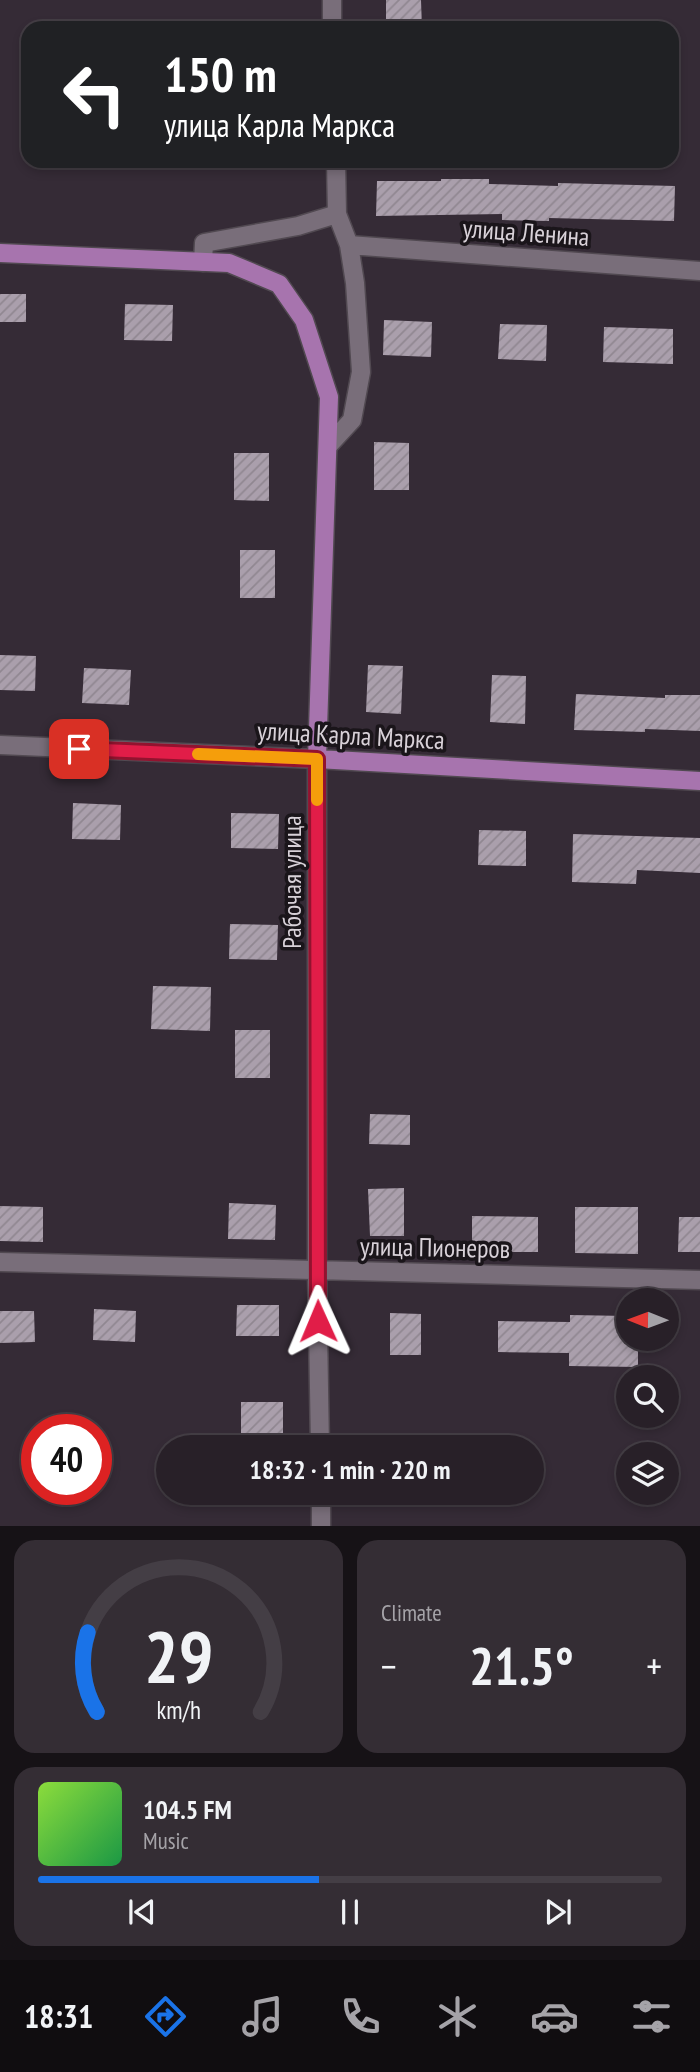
<!DOCTYPE html>
<meta charset="utf-8">
<style>
body{margin:0;font-family:"PT Sans Narrow",sans-serif;background:#342d34;color:#f1f3f6;height:100vh;display:flex;flex-direction:column;font-size:26px;white-space:nowrap}
*{box-sizing:border-box;margin:0}
p{font-size:23px;color:#a5a3a8}
.icon{flex:none;width:38px;height:38px;fill:none;stroke:currentColor;stroke-width:2;stroke-linecap:round;stroke-linejoin:round}
.map{position:relative;height:1526px;overflow:hidden}
.sheet{display:flex;flex-direction:column;gap:14px;padding:14px;background:#161216;flex:1}
.sheet>*{flex:none}
.top-card{position:absolute;left:21px;top:21px;width:658px;height:147px;border-radius:21px;box-shadow:0 4px 10px #0003,0 0 0 2px #443e45;background:#202124;color:#fff;overflow:hidden}
.needle{width:46px;rotate:271deg}
.buttons{position:absolute;left:616px;top:1288px;display:grid;gap:14px}
.buttons a{display:grid;place-items:center;width:63px;height:63px;border-radius:50%;background:#282028;box-shadow:0 4px 10px #0003,0 0 0 2px #443e45;font-size:35px}
.speed{position:absolute;left:21px;top:1414px;display:flex;gap:14px;font-size:35px;font-weight:700;text-align:center}
.speed>*{display:grid;place-content:center;width:91px;height:91px;border-radius:50%;background:#282028;box-shadow:0 4px 10px #0003,0 0 0 2px #443e45;line-height:1}
.speed .limit{border:10px solid #d22;background:#fff;color:#111}
.pin{position:absolute;display:grid;place-items:center;width:60px;height:60px;color:#fff;margin:-30px;border-radius:14px;box-shadow:0 4px 10px #0006}
.me{position:absolute;width:77px;margin:-38px;rotate:359deg;stroke-linejoin:round;filter:drop-shadow(0 0 5px #0008)}
.turn{display:flex;align-items:center;gap:24px;height:147px;padding:0 28px;font-size:32px}
.turn .icon{width:91px;height:91px;stroke-width:2.5}
.turn b{display:block;font-size:49px;line-height:60px}
.big{font-size:52px;font-weight:700;line-height:1.1}
.sheet .widget{flex:1;display:flex;flex-direction:column;justify-content:center;gap:10px;min-width:0;padding:0 24px;border-radius:21px;background:#342d34}
.sheet .dial{align-items:center;gap:0}
.dial svg{height:182px;overflow:visible;fill:none;stroke:#443e45;stroke-width:7;stroke-linecap:round;text-anchor:middle}
.dial text{fill:#f1f3f6;stroke:none}
.song{display:flex;align-items:center;gap:21px}
.cover{width:84px;height:84px;border-radius:10px;background:linear-gradient(135deg,hsl(90 70% 55%),hsl(140 70% 35%))}
.played{height:7px;border-radius:4px;background:linear-gradient(90deg,#1a73e8 45%,#443e45 45%)}
.keys{display:flex;justify-content:space-around;direction:ltr}
.heat{display:flex;justify-content:space-between;align-items:center;font-size:38px;direction:ltr}
.sheet .tiles{flex:1;display:grid;gap:14px;grid-template-columns:1fr 1fr}
.widget:last-child{grid-column:span 2}
.trip{position:absolute;left:156px;top:1435px;width:388px;height:70px;border-radius:35px;background:#282028;box-shadow:0 4px 10px #0003,0 0 0 2px #443e45;font-weight:700;line-height:70px;text-align:center}
.menu{display:flex;height:112px;justify-content:space-around;align-items:center;background:#100d10;color:#a5a3a8}
.menu .icon{width:49px;height:49px}
.menu .active{color:#1a73e8}
.menu b{font-size:32px;color:#f1f3f6}
.map>svg:first-child{display:block}
.building{fill:url(#building-hatch)}
.lines{fill:none;stroke-linecap:round;stroke-linejoin:round}
.minor-casing{stroke:#514951;stroke-width:21}
.major-casing{stroke:#514951;stroke-width:21}
.minor{stroke:#796e7a;stroke-width:18}
.major{stroke:#a774ae;stroke-width:18}
.route-casing{stroke:#92132f;stroke-width:18}
.route{stroke:#e11d48;stroke-width:12}
.slow{stroke:#f59e0b;stroke-width:12}
.labels{text-anchor:middle;dominant-baseline:central;stroke-width:7;stroke-linejoin:round;paint-order:stroke}
.street-label{font-size:26px;fill:#d8d1d8;stroke:#1a151a}
</style>
<div class="map">
<svg width="700" height="1526" viewBox="0 0 700 1526">
<defs>
<pattern id="building-hatch" width="6" height="6" patternUnits="userSpaceOnUse" patternTransform="scale(1.75)"><rect width="6" height="6" fill="#aa9fac"/><path d="M-1 1l2-2M0 6l6-6M5 7l2-2" fill="none" stroke="#908791"/></pattern>
</defs>
<rect width="100%" height="100%" fill="#352b36"/>
<path class="building" d="M 386,0 L 421,0 L 422,28 L 386,28 Z
M 441,179 L 489,179 L 489,184 L 558,186 L 558,183 L 675,186 L 674,221 L 549,218 L 549,221 L 502,220 L 502,214 L 376,216 L 377,181 L 441,181 Z
M 0,294 L 26,294 L 26,322 L 0,322 Z
M 125,304 L 173,305 L 172,341 L 124,340 Z
M 384,320 L 432,322 L 431,357 L 383,355 Z
M 500,324 L 547,325 L 546,361 L 498,359 Z
M 604,327 L 673,329 L 673,364 L 603,362 Z
M 374,442 L 409,443 L 409,490 L 374,490 Z
M 234,453 L 269,453 L 269,501 L 234,500 Z
M 240,550 L 275,550 L 275,598 L 240,598 Z
M 0,655 L 36,656 L 35,691 L 0,690 Z
M 368,665 L 403,666 L 401,714 L 366,712 Z
M 84,668 L 131,670 L 129,705 L 82,703 Z
M 492,675 L 526,676 L 525,724 L 490,722 Z
M 576,694 L 665,698 L 665,695 L 700,695 L 700,731 L 645,729 L 645,732 L 574,730 Z
M 73,803 L 121,805 L 120,840 L 72,839 Z
M 231,813 L 279,814 L 278,849 L 231,848 Z
M 479,830 L 526,831 L 526,866 L 478,865 Z
M 573,834 L 700,838 L 700,873 L 637,870 L 636,884 L 572,882 Z
M 230,924 L 278,925 L 277,960 L 229,959 Z
M 153,986 L 211,987 L 210,1031 L 151,1029 Z
M 235,1030 L 270,1030 L 270,1078 L 235,1078 Z
M 370,1114 L 410,1115 L 410,1145 L 369,1144 Z
M 404,1188 L 404,1236 L 370,1236 L 368,1189 Z
M 229,1203 L 276,1205 L 275,1240 L 228,1239 Z
M 0,1206 L 43,1207 L 43,1242 L 0,1241 Z
M 575,1207 L 638,1207 L 638,1254 L 575,1253 Z
M 472,1216 L 538,1217 L 538,1252 L 472,1252 Z
M 679,1217 L 700,1217 L 700,1252 L 678,1252 Z
M 237,1305 L 279,1305 L 279,1336 L 236,1336 Z
M 94,1309 L 136,1311 L 135,1342 L 93,1340 Z
M 0,1311 L 34,1311 L 35,1342 L 0,1343 Z
M 390,1313 L 421,1314 L 421,1355 L 390,1355 Z
M 570,1315 L 628,1316 L 628,1339 L 638,1339 L 638,1367 L 569,1366 L 569,1353 L 498,1352 L 498,1321 L 570,1322 Z
M 241,1402 L 283,1402 L 283,1433 L 241,1433 Z"/>
<g class="lines">
<defs>
<path id="minor" d="M 332,0 L 332,28
M 349,245 L 700,271
M 203,262 L 204,243 L 298,226 L 337,214
M 328,446 L 352,420 L 361,372 L 355,283 L 349,245 L 337,214 L 336,161
M 0,745 L 317,759 L 317,1270 L 320,1447
M 0,1262 L 700,1280
M 321,1493 L 321,1526"/>
<path id="major" d="M 0,253 L 229,263 L 279,284 L 304,320 L 329,397 L 317,759 L 700,781"/>
</defs>
<use href="#minor" class="minor-casing"/>
<use href="#major" class="major-casing"/>
<use href="#minor" class="minor"/>
<use href="#major" class="major"/>
</g>
<g class="lines">
<defs>
<path id="route" d="M 79,749 L 317,759 L 318,1321"/>
</defs>
<use href="#route" class="route-casing"/>
<use href="#route" class="route"/>
<path class="slow" d="M 198,754 L 317,759 L 317,800"/>
</g>
<g class="labels">
<g class="street-label">
<text transform="translate(526 232) rotate(4)">улица Ленина</text>
<text transform="translate(351 735) rotate(3)">улица Карла Маркса</text>
<text transform="translate(291 882) rotate(-90)">Рабочая улица</text>
<text transform="translate(435 1247) rotate(1)">улица Пионеров</text>
</g>
</g>
</svg>
<div class="buttons">
<a><svg class="needle" viewBox="-14 -14 28 28"><path d="M0-13l5 13h-10z" fill="#e53935"/><path d="M0 13l5-13h-10z" fill="#a5a3a8"/></svg></a>
<a><svg class="icon" aria-label="search" viewBox="0 0 24 24"><circle cx="10" cy="10" r="6"/><path d="M15 15l6 6"/></svg></a>
<a><svg class="icon" aria-label="layers" viewBox="0 0 24 24"><path d="M12 4l9 5-9 5-9-5zM3 14l9 5 9-5"/></svg></a>
</div>
<div class="speed"><div class="limit">40</div></div>
<div class="pin" style="left:79px;top:749px;background:#d93025"><svg class="icon" aria-label="arrive" viewBox="0 0 24 24"><path d="M6 21V4h12l-3 4 3 4H6"/></svg></div>
<svg class="me" style="left:318px;top:1321px" viewBox="-20 -20 40 40"><path d="M0-17L14 15 0 8-14 15z" fill="#e11d48" stroke="#fff" stroke-width="4"/></svg>
<div class="trip">18:32 · 1 min · 220 m</div>
<div class="top-card">
<div class="turn"><svg class="icon" aria-label="left" viewBox="0 0 24 24"><path d="M17 20v-9H6M10 6l-5 5 5 5"/></svg><div><b>150 m</b>улица Карла Маркса</div></div>
</div>
</div>
<section class="sheet">
<div class="tiles">
<div class="widget dial"><svg viewBox="0 0 100 80">
<path d="M14 69A42 42 0 1 1 86 69"/>
<path d="M14 69A42 42 0 0 1 10 34" stroke="#1a73e8"/>
<text x="50" y="56" font-size="32" font-weight="700">29</text>
<text x="50" y="72" font-size="11">km/h</text>
</svg></div>
<div class="widget"><p>Climate</p>
<div class="heat"><a>−</a><b class="big">21.5°</b><a>+</a></div>
</div>
<div class="widget">
<div class="song"><i class="cover"></i><div><b>104.5 FM</b><p>Music</p></div></div>
<div class="played"></div>
<div class="keys"><svg class="icon" aria-label="previous" viewBox="0 0 24 24"><path d="M18 5L8 12l10 7zM5 5v14"/></svg><svg class="icon" aria-label="pause" viewBox="0 0 24 24"><path d="M8 5v14M16 5v14"/></svg><svg class="icon" aria-label="next" viewBox="0 0 24 24"><path d="M6 5l10 7-10 7zM19 5v14"/></svg></div>
</div>
</div>
</section>
<nav class="menu">
<b>18:31</b>
<svg class="icon active" aria-label="directions" viewBox="0 0 24 24"><path d="M12 3l9 9-9 9-9-9zM9 14v-3h6M13 9l2 2-2 2"/></svg>
<svg class="icon" aria-label="music" viewBox="0 0 24 24"><path d="M9 18V5l10-2v13"/><circle cx="6" cy="18" r="3"/><circle cx="16" cy="16" r="3"/></svg>
<svg class="icon" aria-label="phone" viewBox="0 0 24 24"><path d="M5 4h4l2 5-3 2q2 4 5 5l2-3 5 2v4C11 20 4 13 5 4z"/></svg>
<svg class="icon" aria-label="climate" viewBox="0 0 24 24"><path d="M12 3v18M4 7l16 10M4 17L20 7"/></svg>
<svg class="icon" aria-label="car" viewBox="0 0 24 24"><path d="M5 17H2v-5l4-1 3-4h7l3 4 3 1v5h-3M9 17h6M6 11h13"/><circle cx="7" cy="17" r="2"/><circle cx="17" cy="17" r="2"/></svg>
<svg class="icon" aria-label="filters" viewBox="0 0 24 24"><path d="M4 7h16M4 17h16"/><circle cx="9" cy="7" r="2"/><circle cx="15" cy="17" r="2"/></svg>
</nav>
